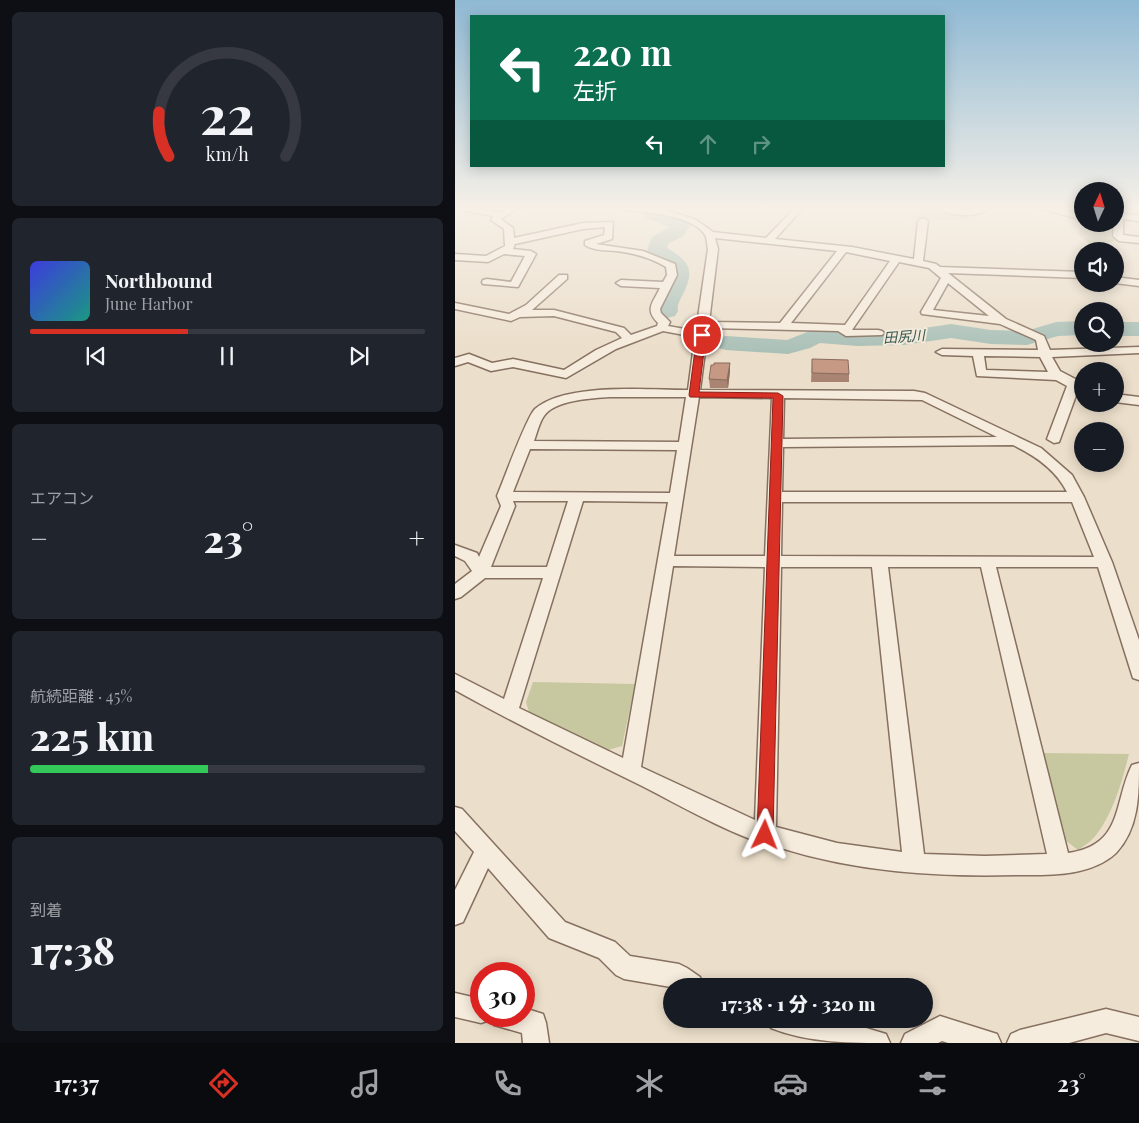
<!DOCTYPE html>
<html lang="ja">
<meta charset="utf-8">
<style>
body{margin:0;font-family:"Playfair Display","Noto Sans JP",serif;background:#20242c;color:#f1f3f6;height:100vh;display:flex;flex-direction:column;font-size:19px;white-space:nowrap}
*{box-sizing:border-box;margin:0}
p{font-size:16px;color:#9ea1a6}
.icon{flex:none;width:28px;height:28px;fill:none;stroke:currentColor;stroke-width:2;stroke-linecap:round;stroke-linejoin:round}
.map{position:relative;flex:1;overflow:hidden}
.details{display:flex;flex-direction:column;gap:12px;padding:12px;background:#0d0f14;width:455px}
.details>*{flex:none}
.banner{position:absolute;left:15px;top:15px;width:475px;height:152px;border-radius:0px;box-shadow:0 2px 12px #0003;background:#0b6e4f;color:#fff;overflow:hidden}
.needle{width:32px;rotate:4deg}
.buttons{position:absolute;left:619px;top:182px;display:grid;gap:10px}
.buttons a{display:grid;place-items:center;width:50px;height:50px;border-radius:50%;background:#171b24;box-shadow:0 2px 12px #0003;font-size:25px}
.speed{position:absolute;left:15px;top:962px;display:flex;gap:10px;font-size:25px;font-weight:700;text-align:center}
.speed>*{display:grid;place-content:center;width:65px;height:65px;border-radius:50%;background:#171b24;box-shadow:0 2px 12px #0003;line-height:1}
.speed .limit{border:8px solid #d22;background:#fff;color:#111}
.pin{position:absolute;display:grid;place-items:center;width:42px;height:42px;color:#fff;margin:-21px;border:2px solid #fff;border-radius:50%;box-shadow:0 1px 5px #0007}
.me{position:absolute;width:55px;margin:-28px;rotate:2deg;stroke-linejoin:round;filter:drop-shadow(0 0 4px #0008)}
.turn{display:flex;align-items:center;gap:18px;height:105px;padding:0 20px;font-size:22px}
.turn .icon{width:65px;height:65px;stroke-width:2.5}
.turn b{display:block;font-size:35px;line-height:42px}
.lanes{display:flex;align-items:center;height:48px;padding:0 20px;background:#0003;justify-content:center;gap:25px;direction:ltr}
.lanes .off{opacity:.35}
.big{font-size:38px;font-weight:800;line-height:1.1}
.details .widget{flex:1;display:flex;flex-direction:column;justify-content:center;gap:8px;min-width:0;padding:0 18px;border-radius:8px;background:#20242c}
.details .dial{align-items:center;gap:0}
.dial svg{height:130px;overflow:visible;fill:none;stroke:#363941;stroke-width:7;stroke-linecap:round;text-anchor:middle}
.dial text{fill:#f1f3f6;stroke:none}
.song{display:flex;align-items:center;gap:15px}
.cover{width:60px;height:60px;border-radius:8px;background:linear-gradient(135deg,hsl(240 70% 55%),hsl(170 70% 35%))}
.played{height:5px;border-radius:2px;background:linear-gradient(90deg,#d93025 40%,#363941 40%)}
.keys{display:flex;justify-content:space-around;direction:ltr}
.heat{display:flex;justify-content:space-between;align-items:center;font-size:28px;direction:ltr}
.charge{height:8px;border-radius:4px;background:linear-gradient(90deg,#34c759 45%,#363941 0)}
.trip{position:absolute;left:208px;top:978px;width:270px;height:50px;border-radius:25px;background:#171b24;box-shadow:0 2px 12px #0003;font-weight:800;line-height:50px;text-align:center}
.dock{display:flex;height:80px;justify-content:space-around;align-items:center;background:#090b0e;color:#9ea1a6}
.dock .icon{width:35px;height:35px}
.dock .current{color:#d93025}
.dock b{font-size:22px;color:#f1f3f6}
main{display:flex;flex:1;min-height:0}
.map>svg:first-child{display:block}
.green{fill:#c7c89f}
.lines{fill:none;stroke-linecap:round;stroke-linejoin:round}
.river{fill:#aac0b7;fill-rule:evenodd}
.street-casing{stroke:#867060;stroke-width:3}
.street{fill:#f6ecdd;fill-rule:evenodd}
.wall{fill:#a98472}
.shaded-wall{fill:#8a6b5c}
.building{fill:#c59984;stroke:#8a6b5c}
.route{fill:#d93025;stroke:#8d1f18}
.labels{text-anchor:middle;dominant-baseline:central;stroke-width:4;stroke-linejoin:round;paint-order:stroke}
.far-water-label{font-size:14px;font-style:italic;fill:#335650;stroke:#f3e9d9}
</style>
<main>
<section class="details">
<div class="widget dial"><svg viewBox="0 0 100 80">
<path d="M14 69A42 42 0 1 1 86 69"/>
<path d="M14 69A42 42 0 0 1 8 42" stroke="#d93025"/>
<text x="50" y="56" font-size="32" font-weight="700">22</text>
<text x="50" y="72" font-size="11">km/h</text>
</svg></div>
<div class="widget">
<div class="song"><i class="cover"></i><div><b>Northbound</b><p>June Harbor</p></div></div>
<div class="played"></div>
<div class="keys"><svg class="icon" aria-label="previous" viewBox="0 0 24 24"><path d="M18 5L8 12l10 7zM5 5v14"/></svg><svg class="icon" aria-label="pause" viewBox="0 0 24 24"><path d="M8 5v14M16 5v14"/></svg><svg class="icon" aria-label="next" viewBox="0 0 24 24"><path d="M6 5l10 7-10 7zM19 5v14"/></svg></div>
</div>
<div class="widget"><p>エアコン</p>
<div class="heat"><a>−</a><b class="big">23°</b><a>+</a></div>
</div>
<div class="widget"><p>航続距離 · 45%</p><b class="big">225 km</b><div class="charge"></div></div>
<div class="widget"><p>到着</p><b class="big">17:38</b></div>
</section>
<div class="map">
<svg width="684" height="1043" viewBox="0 0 684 1043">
<rect width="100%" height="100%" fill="#ebdeca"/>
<path class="green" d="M 469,207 L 474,207 L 514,216 L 509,220 L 453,218 Z
M 627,218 L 628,224 L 661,225 L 662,241 L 636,246 L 624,234 Z
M 78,682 L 180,684 L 167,746 L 153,750 L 74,712 L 71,702 Z
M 587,753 L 674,754 C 667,781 659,812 641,835 C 637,841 629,846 623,850 L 610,840 Z"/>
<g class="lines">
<path class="river" d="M 198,208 L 231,220 L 235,226 L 228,236 L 213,244 L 212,248 C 236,262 240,271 227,296 C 224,302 222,305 223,311 L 220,316 L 212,318 L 204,316 L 200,306 L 211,286 L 214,269 C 209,260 198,258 192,250 L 197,237 L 215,227 L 191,218 L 189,214 L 191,210 Z
M 628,321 L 628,335 L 603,336 L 572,345 L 536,344 L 496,338 L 449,345 L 402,346 L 365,343 L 355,348 L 333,354 L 271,350 L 263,348 L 259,343 L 263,338 L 271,336 L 332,340 L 360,329 L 373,328 L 402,332 L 449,331 L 496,324 L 536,330 L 571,331 L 601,322 Z
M 660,322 L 684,322 L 684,336 L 660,336 Z"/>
<defs>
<path id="street" d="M 1,207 C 15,205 27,211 41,212 C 48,212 56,207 65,207 L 46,219 L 58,228 L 59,238 L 128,223 L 158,222 L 157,239 L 141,244 L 188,251 L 220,264 L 222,275 L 205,309 L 206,313 L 215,322 L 213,326 L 241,331 L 253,249 C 252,245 252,241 251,237 C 242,215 186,211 165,210 L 161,207 L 188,207 L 214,211 L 241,220 L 258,232 L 311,238 L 341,207 L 349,207 L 320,239 L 397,247 L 459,259 L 463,221 L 468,218 L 473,221 L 468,261 L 481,264 L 485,267 L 628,272 L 628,278 L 493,273 L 551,319 L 589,336 L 595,350 L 684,347 L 684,353 L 597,357 L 605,371 L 628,383 L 628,392 L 623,390 L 604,442 L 599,443 L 592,439 L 612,386 L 601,380 L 522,376 L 518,356 L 487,355 L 481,352 L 487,349 L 583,350 L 581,340 L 545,324 L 467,314 L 466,312 L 486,278 L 474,268 L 444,262 L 397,330 L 423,330 L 427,331 L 429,333 L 427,335 L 391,336 L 383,331 L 253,328 L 245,390 L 459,391 L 470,393 L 586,448 L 617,475 L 629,497 L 657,562 L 684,640 L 684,680 L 678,678 L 643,567 L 541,567 L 613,853 C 669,845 658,803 677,765 L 684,763 C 684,795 684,828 661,853 C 635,877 594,875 561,875 C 481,877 402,872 326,848 C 319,846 312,845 306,843 C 266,829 226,806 187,786 C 124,755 61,724 0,690 L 0,674 L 49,699 L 88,578 L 30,578 L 6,597 L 0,599 L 0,584 L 17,571 L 10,561 L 0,556 L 0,545 L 22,553 L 24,557 L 46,506 L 42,496 C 48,482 72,416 80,409 C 110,382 194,390 233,390 L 240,337 L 208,331 L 161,349 L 111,378 L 58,367 L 36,371 L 13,362 L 0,366 L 0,358 L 14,354 L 37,363 L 58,359 L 109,370 L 141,350 L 167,338 L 161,332 L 99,316 L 65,317 L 56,321 L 0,309 L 0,303 L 54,314 L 71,305 L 104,275 L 112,275 L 112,279 L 77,310 L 99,310 L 169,328 L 176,335 L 202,326 L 203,323 C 189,309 198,303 205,288 L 166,286 L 161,283 L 166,280 L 208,282 L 212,275 L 211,267 C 196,258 179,253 161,251 C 150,250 139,251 130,245 L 130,241 L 149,235 L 150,227 L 128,229 L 60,244 L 58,249 L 76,251 L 81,254 L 63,287 L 28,284 L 27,282 L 28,280 L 32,279 L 56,282 L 70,256 L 49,254 L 33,262 L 0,260 L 0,254 L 31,256 L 50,246 L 49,229 L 36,220 L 39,216 L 5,210 ZM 260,238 L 382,251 L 325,323 L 254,322 L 263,249 ZM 391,252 L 435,261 L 390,325 L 336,323 ZM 493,283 L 534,316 L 478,310 ZM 529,356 L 585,357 L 593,372 L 531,370 ZM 155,397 L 231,397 L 224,442 L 79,441 C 82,433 84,423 89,416 C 99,400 138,398 155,397 ZM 244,397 L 317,398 L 310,556 L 219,556 ZM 329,398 L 467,400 L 542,437 L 328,439 ZM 558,445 C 581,456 601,470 612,492 L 327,492 L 328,447 ZM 75,449 L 222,450 L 215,493 L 58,492 ZM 58,501 L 113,501 L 92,567 L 36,567 L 60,506 ZM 128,501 L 213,502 L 168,758 L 64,708 ZM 327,502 L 617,502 L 639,557 L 326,556 ZM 218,566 L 310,567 L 300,820 L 186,767 ZM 326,567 L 417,567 L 447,852 L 382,843 L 321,827 ZM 433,567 L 526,567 L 592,854 L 530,856 L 469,854 Z
M 482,207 C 492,206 502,210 513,210 C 522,210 528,206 536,207 C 523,219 495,217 482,207 Z
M 580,207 L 594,207 L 628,214 L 628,220 Z
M 660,207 L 667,207 L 667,214 L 684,215 L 684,221 L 668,219 L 668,235 L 684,237 L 684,243 L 664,241 L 658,236 Z
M 660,277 L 684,280 L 684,286 L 660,283 Z
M 660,394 L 684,397 L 684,405 L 660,402 Z
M 0,807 L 7,809 L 110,922 L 160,942 L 175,956 L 224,964 L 232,968 L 245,977 L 248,986 L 216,987 L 169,979 L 161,975 L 144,958 L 94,938 L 33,868 L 8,922 L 0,925 L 0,890 L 19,852 L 0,831 Z
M 0,993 L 26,999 L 26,1016 L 69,1016 L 69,1008 L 88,1014 L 91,1023 L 94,1043 L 68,1043 L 67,1033 L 39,1025 L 36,1017 L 35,1020 L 26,1023 L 0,1017 Z
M 651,1009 L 684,1017 L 684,1041 L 651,1033 L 614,1043 L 552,1043 L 556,1034 L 565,1030 Z
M 485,1016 L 542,1034 L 546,1043 L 493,1043 L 487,1041 L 483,1043 L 446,1043 L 450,1034 Z
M 313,1019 L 381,1019 L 431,1034 L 435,1043 C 395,1043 354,1043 316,1028 Z"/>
</defs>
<use href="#street" class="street-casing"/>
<use href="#street" class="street"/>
</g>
<path class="wall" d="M 357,359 L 394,374 L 394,382 L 356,382 Z
M 275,363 L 275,371 L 273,388 L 255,388 L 254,379 L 259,365 Z"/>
<path class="shaded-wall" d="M 275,363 L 275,371 L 273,388 L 272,380 Z"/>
<path class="building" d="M 357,359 L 393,360 L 394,374 L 357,373 Z
M 259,363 L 275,363 L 272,380 L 254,379 L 256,365 L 259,365 Z"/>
<linearGradient id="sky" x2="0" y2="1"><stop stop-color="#8fb9d4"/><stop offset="0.59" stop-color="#f6f0e7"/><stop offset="1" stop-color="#f6f0e7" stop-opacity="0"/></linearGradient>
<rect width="684" height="353" fill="url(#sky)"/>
<path class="route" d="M 247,332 L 251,335 L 244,392 L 323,393 L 328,396 L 318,835 L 316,841 L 310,843 L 304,841 L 302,835 L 318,398 L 235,397 L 234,395 L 242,335 Z"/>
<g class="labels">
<g class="far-water-label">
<text transform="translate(449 336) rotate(-4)">田尻川</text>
</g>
</g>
</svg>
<div class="buttons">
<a><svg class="needle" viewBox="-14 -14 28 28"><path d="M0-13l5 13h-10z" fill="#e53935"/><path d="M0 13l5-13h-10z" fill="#9ea1a6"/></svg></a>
<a><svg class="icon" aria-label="sound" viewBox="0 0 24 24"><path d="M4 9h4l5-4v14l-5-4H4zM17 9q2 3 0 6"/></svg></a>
<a><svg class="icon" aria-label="search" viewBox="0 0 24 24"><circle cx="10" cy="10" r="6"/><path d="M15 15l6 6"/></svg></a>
<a>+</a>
<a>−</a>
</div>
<div class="speed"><div class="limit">30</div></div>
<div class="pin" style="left:247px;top:335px;background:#d93025"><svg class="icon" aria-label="arrive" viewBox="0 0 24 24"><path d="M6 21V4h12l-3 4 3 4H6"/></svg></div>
<svg class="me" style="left:310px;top:835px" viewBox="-20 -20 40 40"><path d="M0-17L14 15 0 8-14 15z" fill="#d93025" stroke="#fff" stroke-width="4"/></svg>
<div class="trip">17:38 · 1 分 · 320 m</div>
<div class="banner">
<div class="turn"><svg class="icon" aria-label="left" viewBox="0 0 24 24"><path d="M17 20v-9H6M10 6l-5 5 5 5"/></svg><div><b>220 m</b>左折</div></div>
<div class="lanes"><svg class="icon" aria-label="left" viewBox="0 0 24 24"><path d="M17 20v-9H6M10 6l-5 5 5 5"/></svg><svg class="icon off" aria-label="ahead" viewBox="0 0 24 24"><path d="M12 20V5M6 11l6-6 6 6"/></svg><svg class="icon off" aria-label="right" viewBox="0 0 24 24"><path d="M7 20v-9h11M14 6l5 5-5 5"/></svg></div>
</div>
</div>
</main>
<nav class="dock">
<b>17:37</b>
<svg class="icon current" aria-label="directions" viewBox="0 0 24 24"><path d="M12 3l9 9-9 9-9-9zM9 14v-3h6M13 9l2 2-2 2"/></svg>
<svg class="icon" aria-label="music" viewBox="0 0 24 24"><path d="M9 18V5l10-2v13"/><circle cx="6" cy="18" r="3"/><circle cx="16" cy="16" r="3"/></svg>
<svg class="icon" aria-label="phone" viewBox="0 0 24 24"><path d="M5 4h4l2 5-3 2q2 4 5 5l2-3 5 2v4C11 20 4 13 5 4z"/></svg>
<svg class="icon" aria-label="climate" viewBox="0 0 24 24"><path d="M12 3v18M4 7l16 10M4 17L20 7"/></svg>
<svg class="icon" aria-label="car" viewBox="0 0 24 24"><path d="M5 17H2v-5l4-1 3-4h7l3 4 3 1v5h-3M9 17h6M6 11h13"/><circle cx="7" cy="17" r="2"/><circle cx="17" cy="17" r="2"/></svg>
<svg class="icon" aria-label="filters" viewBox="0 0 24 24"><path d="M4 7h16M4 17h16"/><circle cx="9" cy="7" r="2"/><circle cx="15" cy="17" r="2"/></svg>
<b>23°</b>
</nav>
